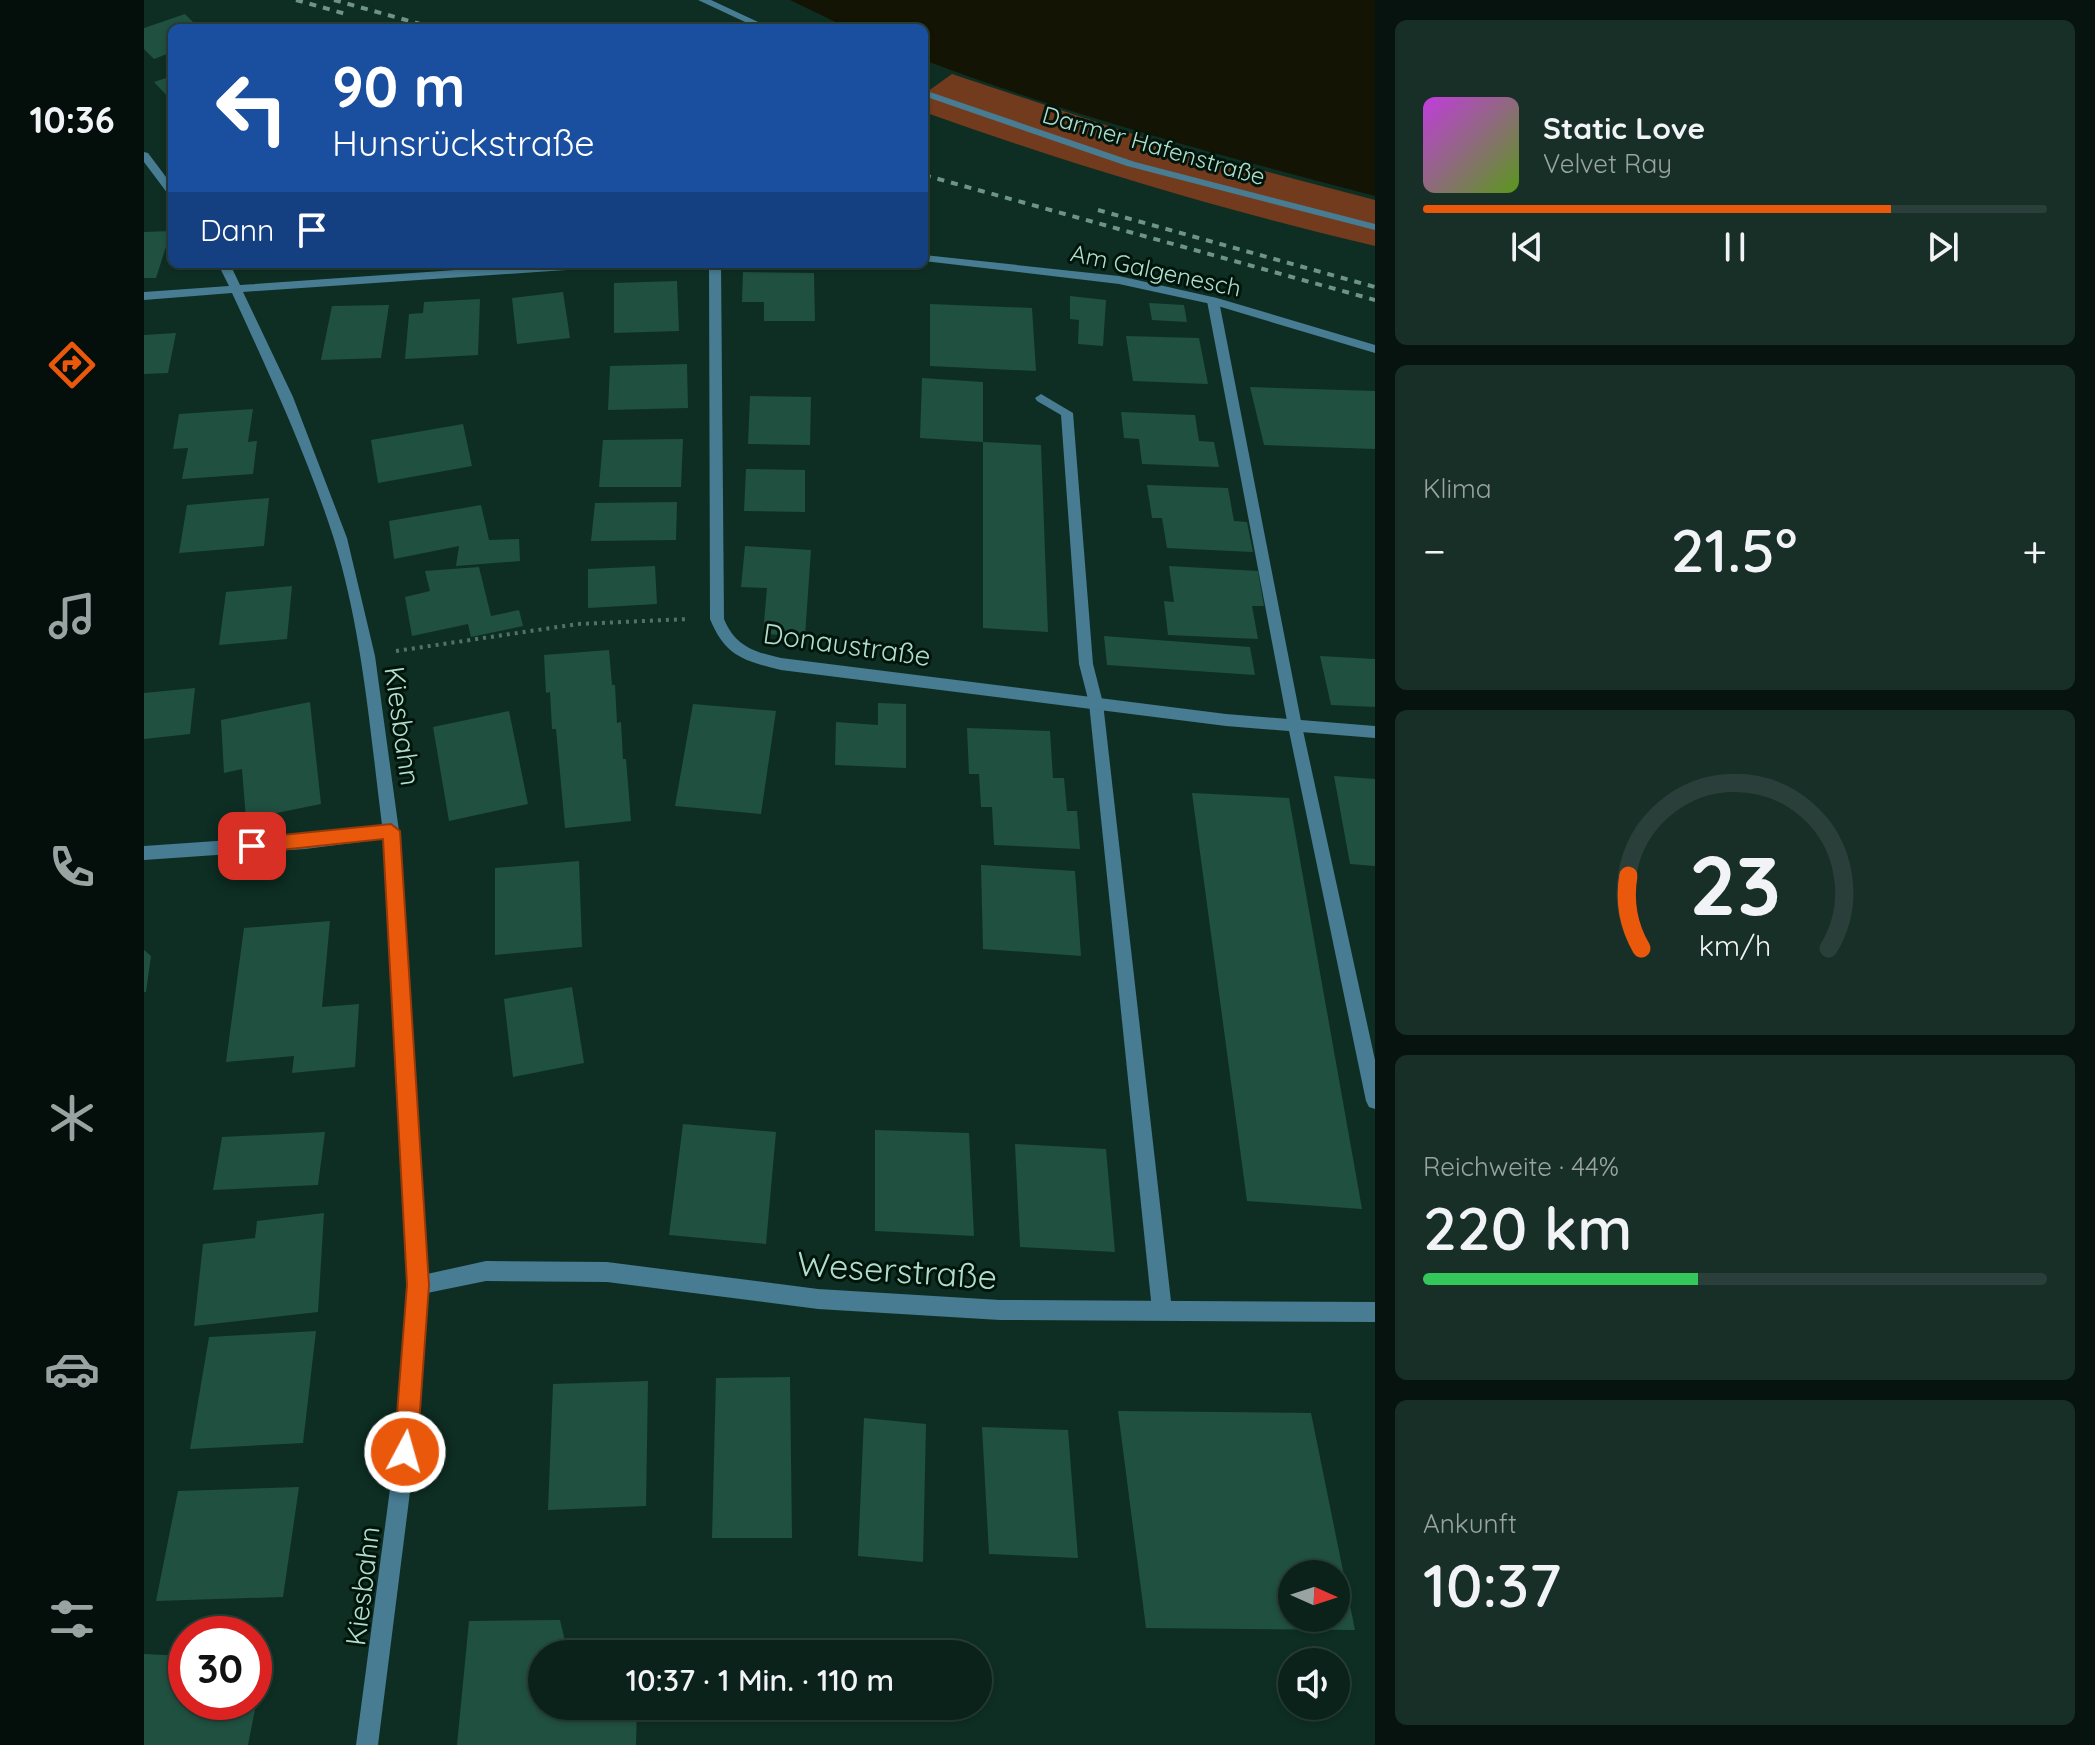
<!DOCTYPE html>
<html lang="de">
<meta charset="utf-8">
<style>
body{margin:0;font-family:Quicksand,sans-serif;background:#182f27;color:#f1f3f6;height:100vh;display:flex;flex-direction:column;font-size:30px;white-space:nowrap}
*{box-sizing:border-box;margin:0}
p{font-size:26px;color:#99a4a2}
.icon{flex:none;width:44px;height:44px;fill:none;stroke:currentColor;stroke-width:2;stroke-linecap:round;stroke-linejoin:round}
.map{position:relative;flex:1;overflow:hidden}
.details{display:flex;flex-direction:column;gap:20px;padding:20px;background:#06130e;width:720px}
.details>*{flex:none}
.top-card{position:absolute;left:24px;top:24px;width:760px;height:244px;border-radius:12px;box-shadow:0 2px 6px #0004,0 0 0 2px #2a3f39;background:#1a4fa0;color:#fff;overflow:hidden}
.needle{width:52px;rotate:93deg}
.buttons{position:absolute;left:1134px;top:1560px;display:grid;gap:16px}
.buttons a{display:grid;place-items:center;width:72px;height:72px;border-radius:50%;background:#0a221a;box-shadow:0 2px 6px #0004,0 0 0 2px #2a3f39;font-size:40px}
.speed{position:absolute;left:24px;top:1616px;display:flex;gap:16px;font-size:40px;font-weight:700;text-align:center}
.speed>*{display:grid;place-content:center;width:104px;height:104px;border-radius:50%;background:#0a221a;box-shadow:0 2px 6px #0004,0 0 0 2px #2a3f39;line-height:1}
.speed .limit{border:12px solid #d22;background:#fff;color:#111}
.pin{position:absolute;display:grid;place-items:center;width:68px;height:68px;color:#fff;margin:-34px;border-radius:16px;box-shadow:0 4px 12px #0006}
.me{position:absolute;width:88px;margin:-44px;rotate:6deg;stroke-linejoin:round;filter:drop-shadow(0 0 6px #0008)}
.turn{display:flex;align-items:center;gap:28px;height:168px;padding:0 32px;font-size:36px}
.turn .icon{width:104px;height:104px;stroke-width:2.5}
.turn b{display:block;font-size:56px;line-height:68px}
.then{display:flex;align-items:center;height:76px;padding:0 32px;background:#0003;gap:16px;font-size:30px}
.big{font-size:60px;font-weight:600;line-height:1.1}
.details .tile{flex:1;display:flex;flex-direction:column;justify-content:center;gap:12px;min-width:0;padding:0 28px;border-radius:12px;background:#182f27}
.details .dial{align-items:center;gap:0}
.dial svg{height:208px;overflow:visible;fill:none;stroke:#2a3f39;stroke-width:7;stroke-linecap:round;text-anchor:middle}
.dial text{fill:#f1f3f6;stroke:none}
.song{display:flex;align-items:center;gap:24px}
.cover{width:96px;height:96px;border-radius:12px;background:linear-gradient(135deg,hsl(290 70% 55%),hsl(90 70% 35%))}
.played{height:8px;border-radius:4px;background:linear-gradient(90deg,#ea580c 75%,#2a3f39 75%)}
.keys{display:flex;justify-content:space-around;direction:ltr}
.heat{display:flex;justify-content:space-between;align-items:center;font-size:44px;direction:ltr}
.charge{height:12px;border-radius:6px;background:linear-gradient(90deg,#34c759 44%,#2a3f39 0)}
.trip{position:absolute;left:384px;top:1640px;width:464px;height:80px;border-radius:40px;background:#0a221a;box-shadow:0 2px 6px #0004,0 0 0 2px #2a3f39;font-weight:600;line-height:80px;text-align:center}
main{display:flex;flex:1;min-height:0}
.tab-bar{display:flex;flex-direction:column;width:144px;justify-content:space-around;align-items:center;background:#040e0a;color:#99a4a2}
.tab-bar .icon{width:56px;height:56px}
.tab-bar .selected{color:#ea580c}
.tab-bar b{font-size:36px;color:#f1f3f6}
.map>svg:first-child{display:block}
.forest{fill:#733b1d}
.water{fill:#141404}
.building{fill:#20503f;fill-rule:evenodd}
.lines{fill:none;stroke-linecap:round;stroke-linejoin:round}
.path{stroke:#4f7466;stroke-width:4;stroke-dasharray:3 5;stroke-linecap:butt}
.lane{fill:#477c93;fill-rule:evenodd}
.street{fill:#477c93;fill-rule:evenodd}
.rail{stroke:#6d9585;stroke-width:4;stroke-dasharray:7 7;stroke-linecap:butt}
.route{fill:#ea580c;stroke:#983908;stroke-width:2}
.labels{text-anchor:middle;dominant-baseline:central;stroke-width:6;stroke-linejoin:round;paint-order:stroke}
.far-street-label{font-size:24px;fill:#b1decb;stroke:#02150d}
.street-label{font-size:28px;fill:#b1decb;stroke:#02150d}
.near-street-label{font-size:34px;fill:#b1decb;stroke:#02150d}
</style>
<main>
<nav class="tab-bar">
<b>10:36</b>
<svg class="icon selected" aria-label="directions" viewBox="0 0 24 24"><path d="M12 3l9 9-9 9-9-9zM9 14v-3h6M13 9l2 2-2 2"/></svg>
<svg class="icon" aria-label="music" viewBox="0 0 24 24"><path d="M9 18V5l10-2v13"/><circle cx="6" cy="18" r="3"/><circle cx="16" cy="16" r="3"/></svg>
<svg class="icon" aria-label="phone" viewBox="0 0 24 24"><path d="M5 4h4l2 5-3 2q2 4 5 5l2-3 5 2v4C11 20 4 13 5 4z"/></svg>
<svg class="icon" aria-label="climate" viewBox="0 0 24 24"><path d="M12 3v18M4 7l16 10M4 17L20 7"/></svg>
<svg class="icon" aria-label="car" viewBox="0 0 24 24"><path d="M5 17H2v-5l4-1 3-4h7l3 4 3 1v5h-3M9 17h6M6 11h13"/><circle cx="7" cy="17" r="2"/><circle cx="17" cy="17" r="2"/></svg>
<svg class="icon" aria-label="filters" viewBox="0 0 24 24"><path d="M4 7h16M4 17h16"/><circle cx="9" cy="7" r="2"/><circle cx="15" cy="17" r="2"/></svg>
</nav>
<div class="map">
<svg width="1231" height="1745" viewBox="0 0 1231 1745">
<rect width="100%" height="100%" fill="#0e2e23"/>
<path class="forest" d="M 808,74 L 1028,147 L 1231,200 L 1231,246 C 1078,210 928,165 780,112 L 780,94 Z"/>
<path class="water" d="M 646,0 L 1231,0 L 1231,196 C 1079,156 927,116 780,60 L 780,28 L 704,28 Z"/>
<path class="building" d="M 41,14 L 55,28 L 28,28 L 28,52 L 10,59 L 0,49 L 0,28 Z
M 28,76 L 28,101 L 10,82 Z
M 27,231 L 12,278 L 0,278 L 0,232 Z
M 599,272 L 670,273 L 671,321 L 620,321 L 620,302 L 598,302 Z
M 533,281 L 535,331 L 470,333 L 470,283 Z
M 419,292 L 426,338 L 373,344 L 368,298 Z
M 926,296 L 962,300 L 959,346 L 934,344 L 935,320 L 926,319 Z
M 336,299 L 334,355 L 261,359 L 265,314 L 279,313 L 280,302 Z
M 1005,303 L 1040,305 L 1043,322 L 1008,320 Z
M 786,304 L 888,308 L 892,371 L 786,366 Z
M 245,305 L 237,358 L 177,360 L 188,306 Z
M 32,333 L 24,373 L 0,374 L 0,335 Z
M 982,336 L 1055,338 L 1064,384 L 989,381 Z
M 543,364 L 544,408 L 464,410 L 466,366 Z
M 778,378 L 839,382 L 839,442 L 897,445 L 904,632 L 839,628 L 839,442 L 776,438 Z
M 1106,387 L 1231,391 L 1231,449 L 1120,445 Z
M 606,396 L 667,397 L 666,445 L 604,444 Z
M 109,409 L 104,442 L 113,441 L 109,474 L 38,479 L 44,448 L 29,449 L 35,414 Z
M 977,412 L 1051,415 L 1055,441 L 1070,442 L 1075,467 L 998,464 L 995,439 L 980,438 Z
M 319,424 L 328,466 L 234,483 L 227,440 Z
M 539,439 L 537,487 L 455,487 L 459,440 Z
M 602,469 L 661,470 L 661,512 L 600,511 Z
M 1003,485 L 1084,488 L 1090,521 L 1103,522 L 1109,552 L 1023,548 L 1018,518 L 1008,518 Z
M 125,498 L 120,546 L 35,553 L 43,505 Z
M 533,502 L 532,540 L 447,541 L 451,503 Z
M 337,505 L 345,540 L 375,539 L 376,561 L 312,566 L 315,546 L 250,559 L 245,521 Z
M 601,546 L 667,550 L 661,636 L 619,634 L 623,588 L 597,587 Z
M 511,566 L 513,604 L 444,608 L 444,569 Z
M 1025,566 L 1114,571 L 1120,606 L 1108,606 L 1114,639 L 1024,635 L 1020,601 L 1030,602 Z
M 335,567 L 347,616 L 375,610 L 379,626 L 327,637 L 324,624 L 268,636 L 261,597 L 286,591 L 281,571 Z
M 148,586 L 143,639 L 75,645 L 82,592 Z
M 960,636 L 1106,647 L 1111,675 L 963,665 Z
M 465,650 L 468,685 L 471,685 L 473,723 L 477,722 L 479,759 L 482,759 L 487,821 L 421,828 L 412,729 L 408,729 L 406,692 L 402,693 L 400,655 Z
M 1176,656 L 1231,659 L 1231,707 L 1187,705 Z
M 51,688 L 46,734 L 0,739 L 0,693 Z
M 166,702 L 177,804 L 102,819 L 98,769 L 80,773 L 77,720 Z
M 734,703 L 762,704 L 762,768 L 691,765 L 692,722 L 734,725 Z
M 549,704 L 632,711 L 617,814 L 531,806 Z
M 365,711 L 384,804 L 305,821 L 289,727 Z
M 823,728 L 906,731 L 909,778 L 920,778 L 923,811 L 933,811 L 936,849 L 850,845 L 848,807 L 837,807 L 835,774 L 825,774 Z
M 1190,776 L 1231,779 L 1231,866 L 1206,864 Z
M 1048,793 L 1145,798 L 1218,1209 L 1103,1201 Z
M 435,861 L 438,947 L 351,955 L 351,868 Z
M 837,865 L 931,871 L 937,956 L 839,949 Z
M 186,921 L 178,1007 L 215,1004 L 211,1067 L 148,1073 L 150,1056 L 82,1062 L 100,928 Z
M 0,950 L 7,956 L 2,992 L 0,992 Z
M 428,987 L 440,1063 L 369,1077 L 360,999 Z
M 539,1124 L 632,1132 L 622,1244 L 525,1235 Z
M 731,1130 L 825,1133 L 830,1236 L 731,1231 Z
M 181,1132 L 174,1185 L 69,1190 L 78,1137 Z
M 871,1144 L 962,1149 L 971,1252 L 876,1247 Z
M 180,1213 L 174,1312 L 50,1326 L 59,1244 L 111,1238 L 113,1221 Z
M 172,1331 L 159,1443 L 46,1449 L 65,1337 Z
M 646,1377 L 648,1538 L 568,1538 L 572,1378 Z
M 504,1381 L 502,1506 L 404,1510 L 409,1384 Z
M 974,1411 L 1167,1413 L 1211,1630 L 1002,1628 ZM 1148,1574 L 1192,1574 L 1192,1618 L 1148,1618 Z
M 720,1418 L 782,1424 L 779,1562 L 714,1556 Z
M 838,1427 L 924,1430 L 934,1558 L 845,1554 Z
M 155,1487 L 139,1597 L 12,1601 L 34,1491 Z
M 416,1620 L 424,1654 L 398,1654 L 398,1706 L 493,1706 L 492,1745 L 313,1745 L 325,1621 Z
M 0,1654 L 42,1656 L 42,1702 L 110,1702 L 110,1658 L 121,1659 L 104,1745 L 0,1745 Z"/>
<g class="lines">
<path class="path" d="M 252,651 L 434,624 L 544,619"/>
<path class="lane" d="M 1069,297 L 1075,301 L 1158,726 L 1231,1060 L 1231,1109 L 1225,1107 L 1222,1101 L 1144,726 L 1063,301 Z
M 897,394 L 929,413 L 949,664 L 959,703 L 1028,1310 L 1025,1317 L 1018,1320 L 1011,1317 L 1008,1310 L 945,703 L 935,664 L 917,415 L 893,401 L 891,398 Z"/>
<path class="street" d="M 554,0 L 567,0 L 627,28 L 614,28 Z
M 780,90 L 991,162 L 1231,224 L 1231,230 L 983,166 L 780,96 Z
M 0,152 L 4,153 L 28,185 L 28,195 L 24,194 L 0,162 Z
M 780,255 L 975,276 L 1073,298 L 1231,345 L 1231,353 L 1067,304 L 975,284 L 780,261 Z
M 74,264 L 86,264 L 96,285 L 398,264 L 472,264 L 466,267 L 99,292 L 149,397 L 203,538 L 231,656 L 255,831 L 283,1274 L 342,1261 L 463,1262 L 674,1289 L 856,1300 L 1231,1302 L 1231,1322 L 856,1320 L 674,1309 L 463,1282 L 342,1281 L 283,1293 L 275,1421 L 234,1745 L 212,1745 L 255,1421 L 264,1285 L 240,839 L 161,849 L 0,860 L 0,846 L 161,835 L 238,825 C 226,730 218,628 189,536 C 162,453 125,373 88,293 L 0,300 L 0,292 L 85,286 Z
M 565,264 L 577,264 L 580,619 C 591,646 610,652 637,658 L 1082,714 L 1231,726 L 1231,738 L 1082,726 L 637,670 C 600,661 581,656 566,619 Z"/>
<path class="rail" d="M 152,0 L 202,14
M 190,0 L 291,28
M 780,175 L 1231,300
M 954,210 L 1231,287"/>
</g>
<path class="route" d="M 247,824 L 256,831 L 285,1285 L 273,1452 L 269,1460 L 261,1463 L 253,1460 L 250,1452 L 263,1285 L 239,839 L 108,853 L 101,851 L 99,846 L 101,840 L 108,838 Z"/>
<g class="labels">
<g class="far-street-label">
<text transform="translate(1010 145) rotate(16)">Darmer Hafenstraße</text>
<text transform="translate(1012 270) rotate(12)">Am Galgenesch</text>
</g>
<g class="street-label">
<text transform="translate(703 644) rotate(8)">Donaustraße</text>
<text transform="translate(259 726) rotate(82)">Kiesbahn</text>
<text transform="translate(218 1586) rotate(-83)">Kiesbahn</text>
</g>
<g class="near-street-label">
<text transform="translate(753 1270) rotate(4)">Weserstraße</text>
</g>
</g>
</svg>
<div class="buttons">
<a><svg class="needle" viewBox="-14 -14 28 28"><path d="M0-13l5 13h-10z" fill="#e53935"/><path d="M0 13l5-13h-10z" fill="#99a4a2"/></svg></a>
<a><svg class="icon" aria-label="sound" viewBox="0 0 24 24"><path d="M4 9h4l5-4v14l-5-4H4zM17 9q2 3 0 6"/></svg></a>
</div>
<div class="speed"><div class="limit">30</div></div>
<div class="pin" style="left:108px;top:846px;background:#d93025"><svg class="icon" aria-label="arrive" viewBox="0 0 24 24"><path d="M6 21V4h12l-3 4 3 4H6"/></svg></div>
<svg class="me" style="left:261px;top:1452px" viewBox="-20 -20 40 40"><circle r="17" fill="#ea580c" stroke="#fff" stroke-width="3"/><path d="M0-11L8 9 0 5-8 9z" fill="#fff"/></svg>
<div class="trip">10:37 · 1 Min. · 110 m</div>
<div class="top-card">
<div class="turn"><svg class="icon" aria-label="left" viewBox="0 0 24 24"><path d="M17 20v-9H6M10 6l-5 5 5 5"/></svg><div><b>90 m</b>Hunsrückstraße</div></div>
<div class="then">Dann<svg class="icon" aria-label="arrive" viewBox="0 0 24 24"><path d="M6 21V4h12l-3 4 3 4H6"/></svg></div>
</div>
</div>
<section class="details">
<div class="tile">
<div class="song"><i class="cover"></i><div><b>Static Love</b><p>Velvet Ray</p></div></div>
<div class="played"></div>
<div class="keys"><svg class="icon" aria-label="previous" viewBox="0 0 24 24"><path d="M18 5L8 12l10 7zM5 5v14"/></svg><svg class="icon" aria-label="pause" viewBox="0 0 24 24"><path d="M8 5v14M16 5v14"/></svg><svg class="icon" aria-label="next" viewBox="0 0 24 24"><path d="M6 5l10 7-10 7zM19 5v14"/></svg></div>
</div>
<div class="tile"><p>Klima</p>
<div class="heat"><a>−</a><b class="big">21.5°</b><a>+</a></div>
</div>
<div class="tile dial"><svg viewBox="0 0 100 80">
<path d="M14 69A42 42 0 1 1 86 69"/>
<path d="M14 69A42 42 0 0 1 9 41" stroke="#ea580c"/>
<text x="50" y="56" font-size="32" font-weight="700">23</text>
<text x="50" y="72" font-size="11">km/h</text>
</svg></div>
<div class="tile"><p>Reichweite · 44%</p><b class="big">220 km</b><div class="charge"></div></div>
<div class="tile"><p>Ankunft</p><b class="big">10:37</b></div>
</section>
</main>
